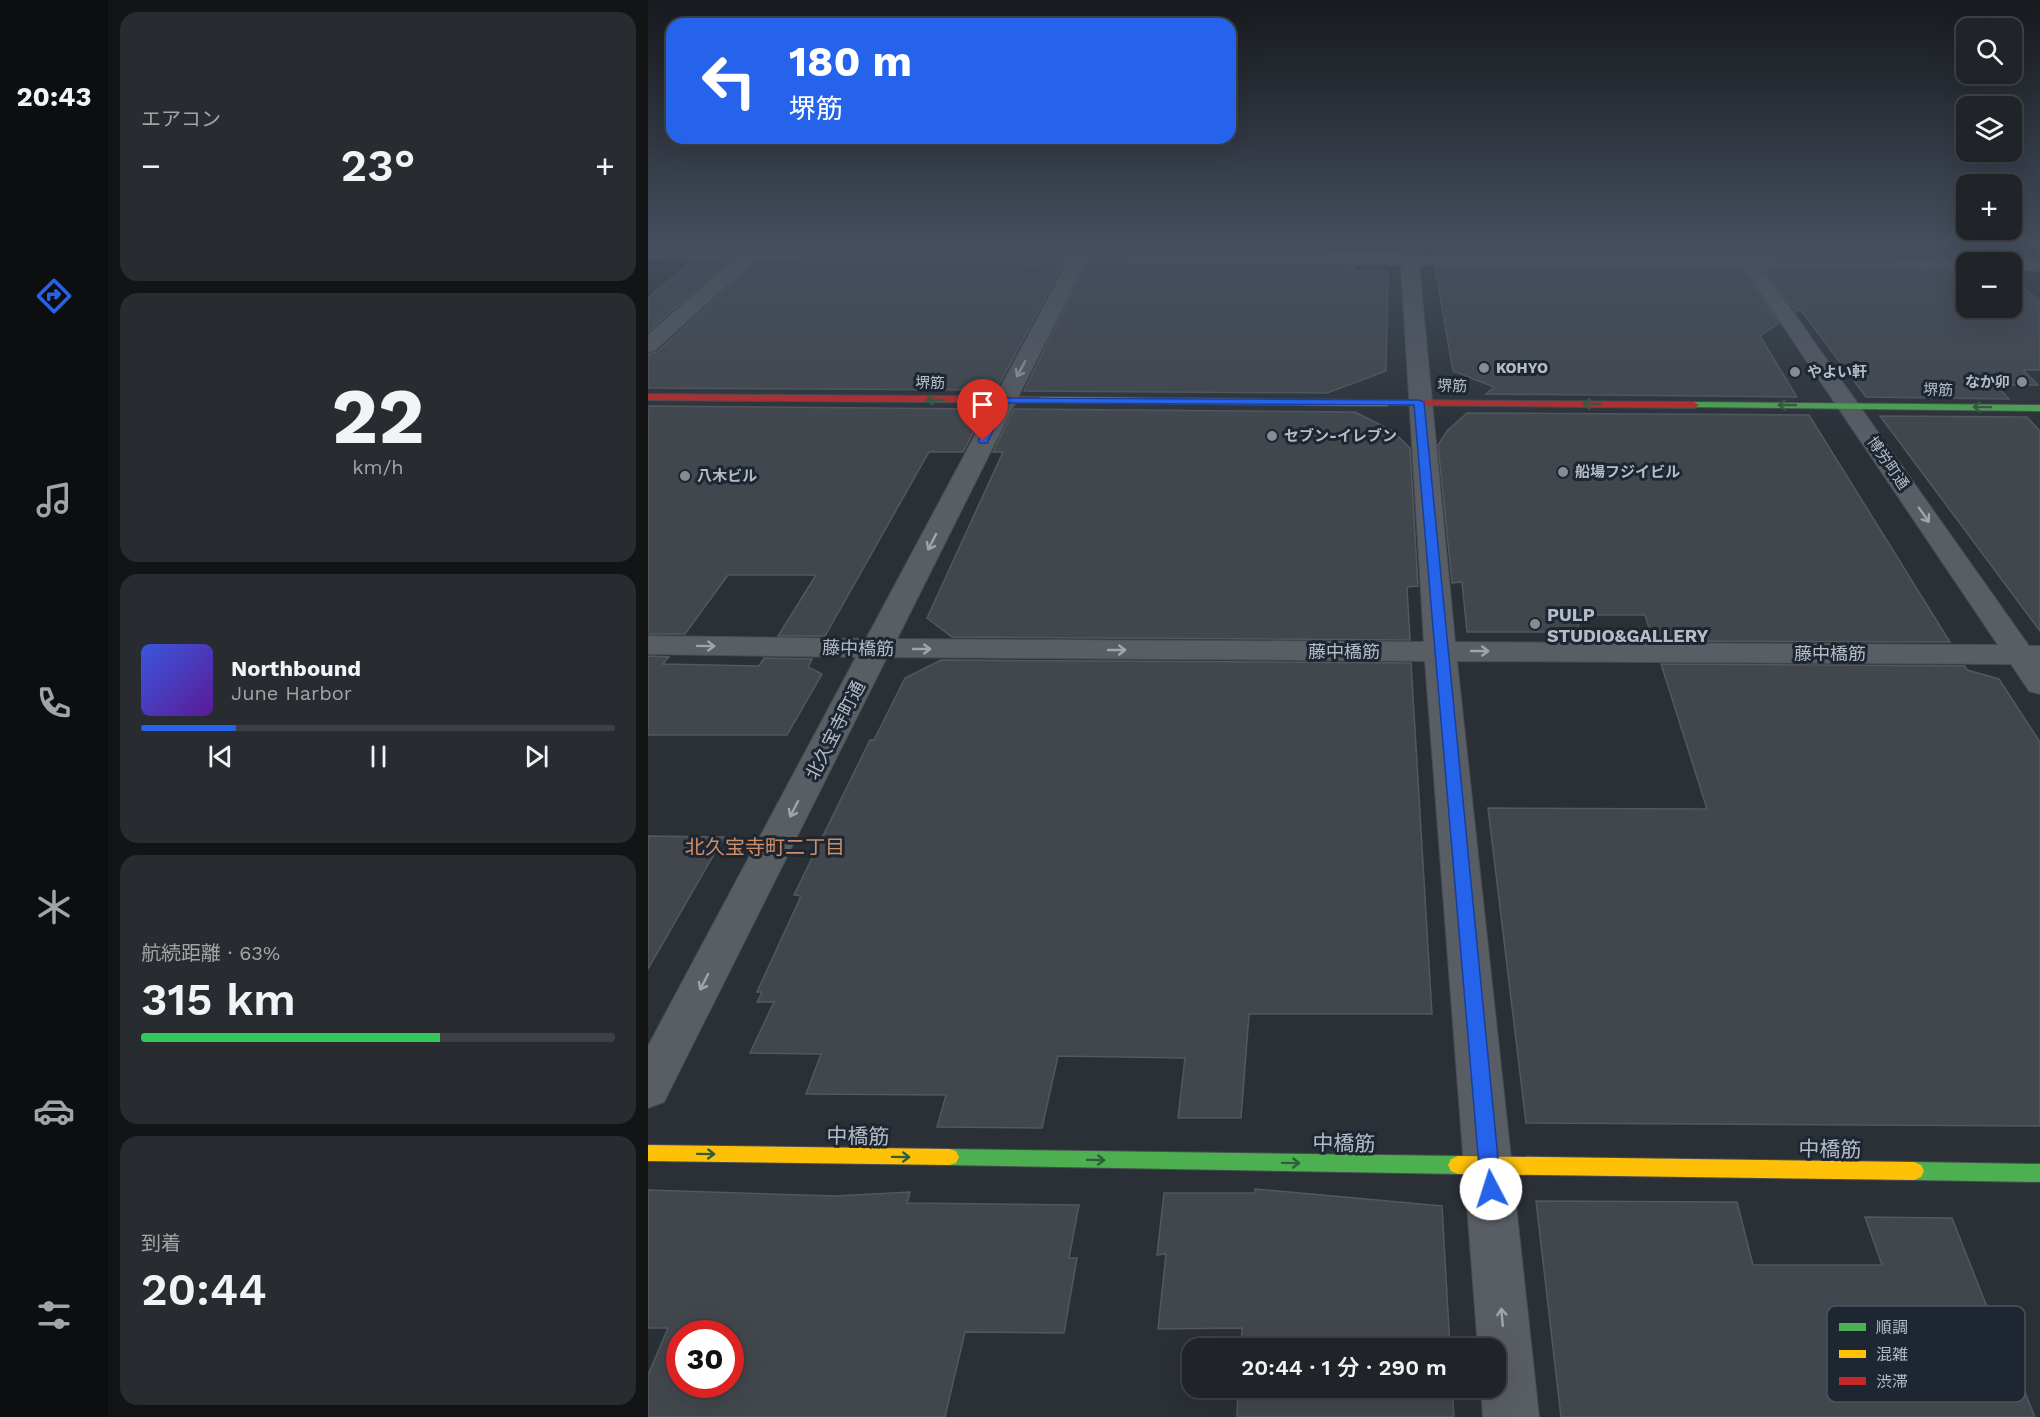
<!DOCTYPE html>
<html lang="ja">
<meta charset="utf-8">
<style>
body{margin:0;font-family:"Work Sans","Noto Sans JP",sans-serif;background:#282c30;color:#f1f3f6;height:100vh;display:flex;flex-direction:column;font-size:22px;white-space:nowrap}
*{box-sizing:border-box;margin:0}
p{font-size:20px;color:#a2a4a8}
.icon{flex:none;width:33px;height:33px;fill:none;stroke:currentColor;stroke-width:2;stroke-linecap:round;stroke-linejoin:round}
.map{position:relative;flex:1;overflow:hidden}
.drawer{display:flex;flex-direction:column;gap:12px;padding:12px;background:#121416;width:540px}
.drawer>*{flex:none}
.hud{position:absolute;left:18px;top:18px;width:570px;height:126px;border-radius:18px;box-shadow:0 6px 24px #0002,0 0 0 2px #3d4145;background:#2563eb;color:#fff;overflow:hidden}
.buttons{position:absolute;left:1308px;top:18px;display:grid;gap:12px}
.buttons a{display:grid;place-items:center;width:66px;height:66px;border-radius:12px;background:#202428;box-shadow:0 6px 24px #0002,0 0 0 2px #3d4145;font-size:30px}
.speed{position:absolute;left:18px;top:1320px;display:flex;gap:12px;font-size:30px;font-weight:700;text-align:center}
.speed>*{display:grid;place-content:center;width:78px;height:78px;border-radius:50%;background:#202428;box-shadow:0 6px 24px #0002,0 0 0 2px #3d4145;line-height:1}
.speed .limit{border:9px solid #d22;background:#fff;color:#111}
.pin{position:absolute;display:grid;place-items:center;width:51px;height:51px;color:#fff;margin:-62px -26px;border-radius:50% 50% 50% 0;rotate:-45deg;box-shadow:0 0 6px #0007}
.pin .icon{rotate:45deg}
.me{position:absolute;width:66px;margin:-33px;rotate:355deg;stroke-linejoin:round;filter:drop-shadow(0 0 4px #0008)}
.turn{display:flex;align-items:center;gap:21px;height:126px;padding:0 24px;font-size:27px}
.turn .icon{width:78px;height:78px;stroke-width:2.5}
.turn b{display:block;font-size:42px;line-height:51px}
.big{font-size:45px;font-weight:600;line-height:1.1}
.drawer .card{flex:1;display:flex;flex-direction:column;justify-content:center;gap:9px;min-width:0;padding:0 21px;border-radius:18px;background:#282c30}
.drawer .dial{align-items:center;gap:0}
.dial b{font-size:78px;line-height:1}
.song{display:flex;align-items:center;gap:18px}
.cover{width:72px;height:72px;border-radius:9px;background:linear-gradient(135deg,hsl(230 70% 55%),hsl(270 70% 35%))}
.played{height:6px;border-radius:3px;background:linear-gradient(90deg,#2563eb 20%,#3d4145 20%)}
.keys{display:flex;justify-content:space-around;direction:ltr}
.heat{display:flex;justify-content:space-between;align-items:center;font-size:33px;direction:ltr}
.charge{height:9px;border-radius:4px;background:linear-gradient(90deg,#34c759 63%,#3d4145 0)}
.trip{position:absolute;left:534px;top:1338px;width:324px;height:60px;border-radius:18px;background:#202428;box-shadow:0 6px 24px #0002,0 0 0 2px #3d4145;font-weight:600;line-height:60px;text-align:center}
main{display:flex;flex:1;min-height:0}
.tabs{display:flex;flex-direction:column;width:108px;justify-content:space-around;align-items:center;background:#0d0e10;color:#a2a4a8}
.tabs .icon{width:42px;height:42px}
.tabs .selected{color:#2563eb}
.tabs b{font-size:27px;color:#f1f3f6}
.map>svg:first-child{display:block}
.building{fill:#42474d;stroke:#52585e;stroke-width:1.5;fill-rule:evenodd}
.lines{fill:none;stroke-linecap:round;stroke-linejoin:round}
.street-casing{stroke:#484c51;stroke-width:2}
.fast-casing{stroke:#484c51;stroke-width:2}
.slow-casing{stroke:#484c51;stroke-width:2}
.jam-casing{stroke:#484c51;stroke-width:2}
.street{fill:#595e65;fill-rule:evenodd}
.fast{fill:#4caf50;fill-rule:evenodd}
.slow{fill:#ffc107;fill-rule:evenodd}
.jam{fill:#c62828;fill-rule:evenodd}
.oneway{stroke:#9da5ae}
.oneway2{stroke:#305d3d}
.route{fill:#2563eb;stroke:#184099;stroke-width:1.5}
.poi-dot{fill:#848c94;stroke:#1e2731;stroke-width:2}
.labels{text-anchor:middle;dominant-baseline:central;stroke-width:6;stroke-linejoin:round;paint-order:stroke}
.far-poi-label{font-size:15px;font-weight:bold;fill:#b4bdc7;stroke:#1e2731;text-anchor:start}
.far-street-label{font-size:15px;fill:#b4bdc7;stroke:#1e2731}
.poi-label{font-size:18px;font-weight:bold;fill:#b4bdc7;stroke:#1e2731;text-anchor:start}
.street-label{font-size:18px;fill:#b4bdc7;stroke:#1e2731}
.neighbourhood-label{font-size:20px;fill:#ce8e68;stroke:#1e2731}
.near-street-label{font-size:21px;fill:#b4bdc7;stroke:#1e2731}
.key{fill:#1e2731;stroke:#4b545e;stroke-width:1.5}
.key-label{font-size:16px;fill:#b4bdc7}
</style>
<main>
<nav class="tabs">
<b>20:43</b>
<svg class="icon selected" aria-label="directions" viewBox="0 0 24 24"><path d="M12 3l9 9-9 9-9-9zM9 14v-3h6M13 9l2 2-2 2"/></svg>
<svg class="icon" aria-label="music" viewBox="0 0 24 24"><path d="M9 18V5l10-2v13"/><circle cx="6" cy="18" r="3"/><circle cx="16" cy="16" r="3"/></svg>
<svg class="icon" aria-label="phone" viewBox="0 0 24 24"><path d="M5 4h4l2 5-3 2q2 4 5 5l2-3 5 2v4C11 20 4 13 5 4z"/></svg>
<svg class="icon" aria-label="climate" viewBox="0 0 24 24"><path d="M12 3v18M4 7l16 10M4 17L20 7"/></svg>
<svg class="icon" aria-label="car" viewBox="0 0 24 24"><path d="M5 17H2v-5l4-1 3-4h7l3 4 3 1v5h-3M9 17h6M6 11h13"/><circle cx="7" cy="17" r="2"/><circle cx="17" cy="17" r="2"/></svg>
<svg class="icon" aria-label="filters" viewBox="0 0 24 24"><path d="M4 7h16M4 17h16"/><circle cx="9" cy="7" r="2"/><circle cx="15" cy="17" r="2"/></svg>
</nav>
<section class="drawer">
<div class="card"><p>エアコン</p>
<div class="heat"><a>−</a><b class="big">23°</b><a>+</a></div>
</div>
<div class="card dial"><b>22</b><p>km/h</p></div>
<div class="card">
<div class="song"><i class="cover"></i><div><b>Northbound</b><p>June Harbor</p></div></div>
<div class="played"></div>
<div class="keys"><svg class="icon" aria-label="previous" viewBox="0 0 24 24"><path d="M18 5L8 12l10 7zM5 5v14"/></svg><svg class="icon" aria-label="pause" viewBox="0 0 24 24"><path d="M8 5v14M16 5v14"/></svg><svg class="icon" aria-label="next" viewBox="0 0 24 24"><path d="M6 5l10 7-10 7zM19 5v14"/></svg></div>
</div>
<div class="card"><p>航続距離 · 63%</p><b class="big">315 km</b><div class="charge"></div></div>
<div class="card"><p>到着</p><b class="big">20:44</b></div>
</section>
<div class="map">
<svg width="1392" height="1417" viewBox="0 0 1392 1417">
<rect width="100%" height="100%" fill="#2a3036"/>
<path class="building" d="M 66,242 L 102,242 L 97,247 L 61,247 Z
M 118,242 L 427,242 L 424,250 L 122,247 Z
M 450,242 L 484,243 L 679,242 L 678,251 L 447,250 Z
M 785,242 L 1324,242 L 1347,262 L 1328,262 L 1318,256 L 1108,255 L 1098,243 L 1084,244 L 1081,249 L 1084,255 L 786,252 Z
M 43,262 L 79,262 L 0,332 L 0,298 Z
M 108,262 L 415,265 L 348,390 L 0,388 L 0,354 L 9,352 Z
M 438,265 L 707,267 L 706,271 L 740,271 L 738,371 L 679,393 L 376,391 Z
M 787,267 L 1095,270 L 1131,323 L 1112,336 L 1149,397 L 838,394 L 846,387 L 805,371 Z
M 1118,270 L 1318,272 L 1318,308 L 1364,308 L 1364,277 L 1392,302 L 1392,370 L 1375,370 L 1390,385 L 1348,385 L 1361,399 L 1218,397 L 1152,309 L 1148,312 Z
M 0,406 L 338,409 L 315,452 L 281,452 L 177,636 L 130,636 L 168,575 L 80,575 L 37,634 L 0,634 Z
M 366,409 L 707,412 L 745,431 L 762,448 L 770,586 L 759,587 L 762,640 L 304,637 L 279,618 L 355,452 L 345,452 Z
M 819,413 L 1161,415 L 1302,642 L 1005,641 L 997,615 L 928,615 L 932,632 L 819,632 L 814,582 L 804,583 L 790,445 L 799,431 Z
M 1232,416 L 1379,417 L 1392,431 L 1392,631 Z
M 0,656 L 21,657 L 15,664 L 111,666 L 116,658 L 164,659 L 160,667 L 174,674 L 139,735 L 0,735 Z
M 293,660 L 763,663 L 784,1014 L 601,1014 L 593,1118 L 530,1118 L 537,1058 L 410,1056 L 394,1128 L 289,1127 L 298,1095 L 158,1094 L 173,1054 L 102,1053 L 126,1002 L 109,1002 L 114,992 L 109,992 L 153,896 L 146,895 L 222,740 L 226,740 L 257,678 Z
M 1013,664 L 1317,666 L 1319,670 L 1351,679 L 1392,742 L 1392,1126 L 878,1123 L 840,808 L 1059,809 Z
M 0,836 L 76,837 L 0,969 Z
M 607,1189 L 794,1206 L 802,1348 L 593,1348 L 594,1328 L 510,1329 L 518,1254 L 509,1255 L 516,1193 L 607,1193 Z
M 0,1190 L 187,1196 L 262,1192 L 259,1203 L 431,1205 L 421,1258 L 429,1258 L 416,1333 L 317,1332 L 297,1417 L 0,1417 L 0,1375 L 20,1328 L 0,1328 ZM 32,1334 L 82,1334 L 82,1384 L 32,1384 Z
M 888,1201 L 1089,1202 L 1105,1265 L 1234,1265 L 1217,1217 L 1304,1218 L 1367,1378 L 1371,1378 L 1387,1417 L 913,1417 Z
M 590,1388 L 804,1388 L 806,1417 L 589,1417 Z"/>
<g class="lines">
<defs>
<path id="street" d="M 114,242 L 120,247 L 118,249 L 425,252 L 430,242 L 448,242 L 443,252 L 752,254 L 751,242 L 769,242 L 770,254 L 1088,257 L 1083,249 L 1086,245 L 1098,245 L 1107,257 L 1318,258 L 1326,262 L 1318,262 L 1318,270 L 1114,268 L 1381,646 L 1392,646 L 1392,694 L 1381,691 L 1363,664 L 809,661 L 891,1417 L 835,1417 L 833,1388 L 848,1388 L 848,1348 L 830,1348 L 777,661 L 239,657 L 16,1102 L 0,1108 L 0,1046 L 208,657 L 0,654 L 0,636 L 218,639 L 419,263 L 107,260 L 7,350 L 0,352 L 0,335 L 85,260 L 0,259 L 0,249 L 98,249 L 105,243 ZM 437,263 L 753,265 L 776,642 L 249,639 ZM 771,265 L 1096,268 L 1350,645 L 807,642 Z
M 1364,258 L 1392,259 L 1392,271 L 1364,269 L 1364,262 L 1356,262 Z"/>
<path id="fast" d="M 1046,402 L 1392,405 L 1392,411 L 1043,407 L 1041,405 Z
M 301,1149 L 810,1156 L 817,1159 L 820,1165 L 817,1171 L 810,1174 L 301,1165 L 294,1163 L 291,1157 L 294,1151 Z
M 1266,1162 L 1392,1164 L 1392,1182 L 1266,1180 L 1259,1177 L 1256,1171 L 1259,1165 Z"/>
<path id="slow" d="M 392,397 L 739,400 L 744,403 L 739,406 L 389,402 L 389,398 Z
M 0,1145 L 301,1149 L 308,1151 L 311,1157 L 308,1163 L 301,1165 L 0,1161 Z
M 810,1156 L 1266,1162 L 1273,1165 L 1276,1171 L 1273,1177 L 1266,1180 L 810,1174 L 803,1171 L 800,1165 L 803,1159 Z"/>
<path id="jam" d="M 0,394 L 392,397 L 397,400 L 392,403 L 0,400 Z
M 739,400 L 1046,402 L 1051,405 L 1046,408 L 736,405 L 736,401 Z"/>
</defs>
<use href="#street" class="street-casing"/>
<use href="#fast" class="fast-casing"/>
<use href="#slow" class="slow-casing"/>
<use href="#jam" class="jam-casing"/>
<use href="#street" class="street"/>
<use href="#fast" class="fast"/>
<use href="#slow" class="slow"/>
<use href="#jam" class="jam"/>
</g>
<defs><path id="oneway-shaft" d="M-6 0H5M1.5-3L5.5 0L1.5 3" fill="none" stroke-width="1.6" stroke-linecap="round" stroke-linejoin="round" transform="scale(1.5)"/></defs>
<g class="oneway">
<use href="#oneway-shaft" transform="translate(373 369) rotate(118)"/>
<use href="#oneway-shaft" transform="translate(1276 515) rotate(55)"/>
<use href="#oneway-shaft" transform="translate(284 542) rotate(117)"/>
<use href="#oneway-shaft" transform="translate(58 646) rotate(1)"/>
<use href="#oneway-shaft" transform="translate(274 649)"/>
<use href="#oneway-shaft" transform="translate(469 650)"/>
<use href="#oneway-shaft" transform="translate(832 651)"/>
<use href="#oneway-shaft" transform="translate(146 809) rotate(117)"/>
<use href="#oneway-shaft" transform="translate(56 982) rotate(117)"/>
<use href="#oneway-shaft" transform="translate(854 1317) rotate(-95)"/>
</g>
<g class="oneway2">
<use href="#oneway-shaft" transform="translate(287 400) rotate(-180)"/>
<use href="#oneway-shaft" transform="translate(944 404) rotate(-180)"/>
<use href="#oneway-shaft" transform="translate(1139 405) rotate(-180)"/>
<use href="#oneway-shaft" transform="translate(1334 407) rotate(-179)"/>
<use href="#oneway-shaft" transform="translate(58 1154) rotate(1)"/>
<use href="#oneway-shaft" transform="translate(253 1157) rotate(1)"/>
<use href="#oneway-shaft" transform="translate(448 1160) rotate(1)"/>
<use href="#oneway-shaft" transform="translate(643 1163) rotate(1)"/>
</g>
<linearGradient id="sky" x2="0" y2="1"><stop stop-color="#171a1e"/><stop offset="0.55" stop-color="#444e5d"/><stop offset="1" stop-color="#444e5d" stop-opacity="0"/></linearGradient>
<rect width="1392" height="441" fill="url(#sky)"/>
<path class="route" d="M 353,398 L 771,400 L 776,402 L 853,1189 L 850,1196 L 843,1198 L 836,1196 L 833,1189 L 766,405 L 359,403 L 339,443 L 332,443 L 330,441 Z"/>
<g class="poi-dot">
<circle cx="836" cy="368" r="6"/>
<circle cx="1147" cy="372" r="6"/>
<circle cx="1374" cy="382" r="6"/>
<circle cx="624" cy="436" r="6"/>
<circle cx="915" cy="472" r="6"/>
<circle cx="37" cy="476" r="6"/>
<circle cx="887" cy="624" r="6"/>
</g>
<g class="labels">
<g class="far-poi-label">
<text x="848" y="368">KOHYO</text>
<text x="1159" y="372">やよい軒</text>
<text x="1362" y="382" text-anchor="end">なか卯</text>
<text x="636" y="436">セブン-イレブン</text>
<text x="927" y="472">船場フジイビル</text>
<text x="49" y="476">八木ビル</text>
</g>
<g class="far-street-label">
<text x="282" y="383">堺筋</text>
<text transform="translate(804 386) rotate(1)">堺筋</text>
<text transform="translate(1290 390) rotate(1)">堺筋</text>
<text transform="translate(1240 463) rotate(55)">博労町通</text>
</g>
<g class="poi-label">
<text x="899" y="614">PULP<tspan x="899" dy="21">STUDIO&amp;GALLERY</tspan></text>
</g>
<g class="street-label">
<text transform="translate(210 648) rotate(1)">藤中橋筋</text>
<text x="696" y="651">藤中橋筋</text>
<text x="1182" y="653">藤中橋筋</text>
<text transform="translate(187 730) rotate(-63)">北久宝寺町通</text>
</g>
<g class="neighbourhood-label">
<text x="117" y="847">北久宝寺町二丁目</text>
</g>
<g class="near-street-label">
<text transform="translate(210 1136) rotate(1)">中橋筋</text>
<text transform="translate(696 1143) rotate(1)">中橋筋</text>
<text transform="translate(1182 1149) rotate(1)">中橋筋</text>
</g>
</g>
<rect x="1179" y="1306" width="198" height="96" rx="9" class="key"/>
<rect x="1191" y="1323" width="27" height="8" fill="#4caf50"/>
<rect x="1191" y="1350" width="27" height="8" fill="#ffc107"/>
<rect x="1191" y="1377" width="27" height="8" fill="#c62828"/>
<g class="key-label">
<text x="1228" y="1333">順調</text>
<text x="1228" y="1360">混雑</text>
<text x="1228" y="1387">渋滞</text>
</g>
</svg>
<div class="buttons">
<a><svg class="icon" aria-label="search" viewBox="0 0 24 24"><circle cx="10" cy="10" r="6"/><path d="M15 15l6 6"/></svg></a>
<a><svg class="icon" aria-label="layers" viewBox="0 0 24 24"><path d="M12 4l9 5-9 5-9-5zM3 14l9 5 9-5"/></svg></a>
<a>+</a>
<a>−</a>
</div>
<div class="speed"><div class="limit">30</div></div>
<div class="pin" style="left:335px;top:441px;background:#d93025"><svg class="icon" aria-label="arrive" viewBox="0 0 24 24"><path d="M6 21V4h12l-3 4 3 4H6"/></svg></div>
<svg class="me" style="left:843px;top:1189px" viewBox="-20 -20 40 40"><circle r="19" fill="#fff"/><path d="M0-13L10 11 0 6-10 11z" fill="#2563eb"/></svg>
<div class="trip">20:44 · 1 分 · 290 m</div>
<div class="hud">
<div class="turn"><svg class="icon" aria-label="left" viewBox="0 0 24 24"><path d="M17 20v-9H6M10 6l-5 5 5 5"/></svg><div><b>180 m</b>堺筋</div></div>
</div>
</div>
</main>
